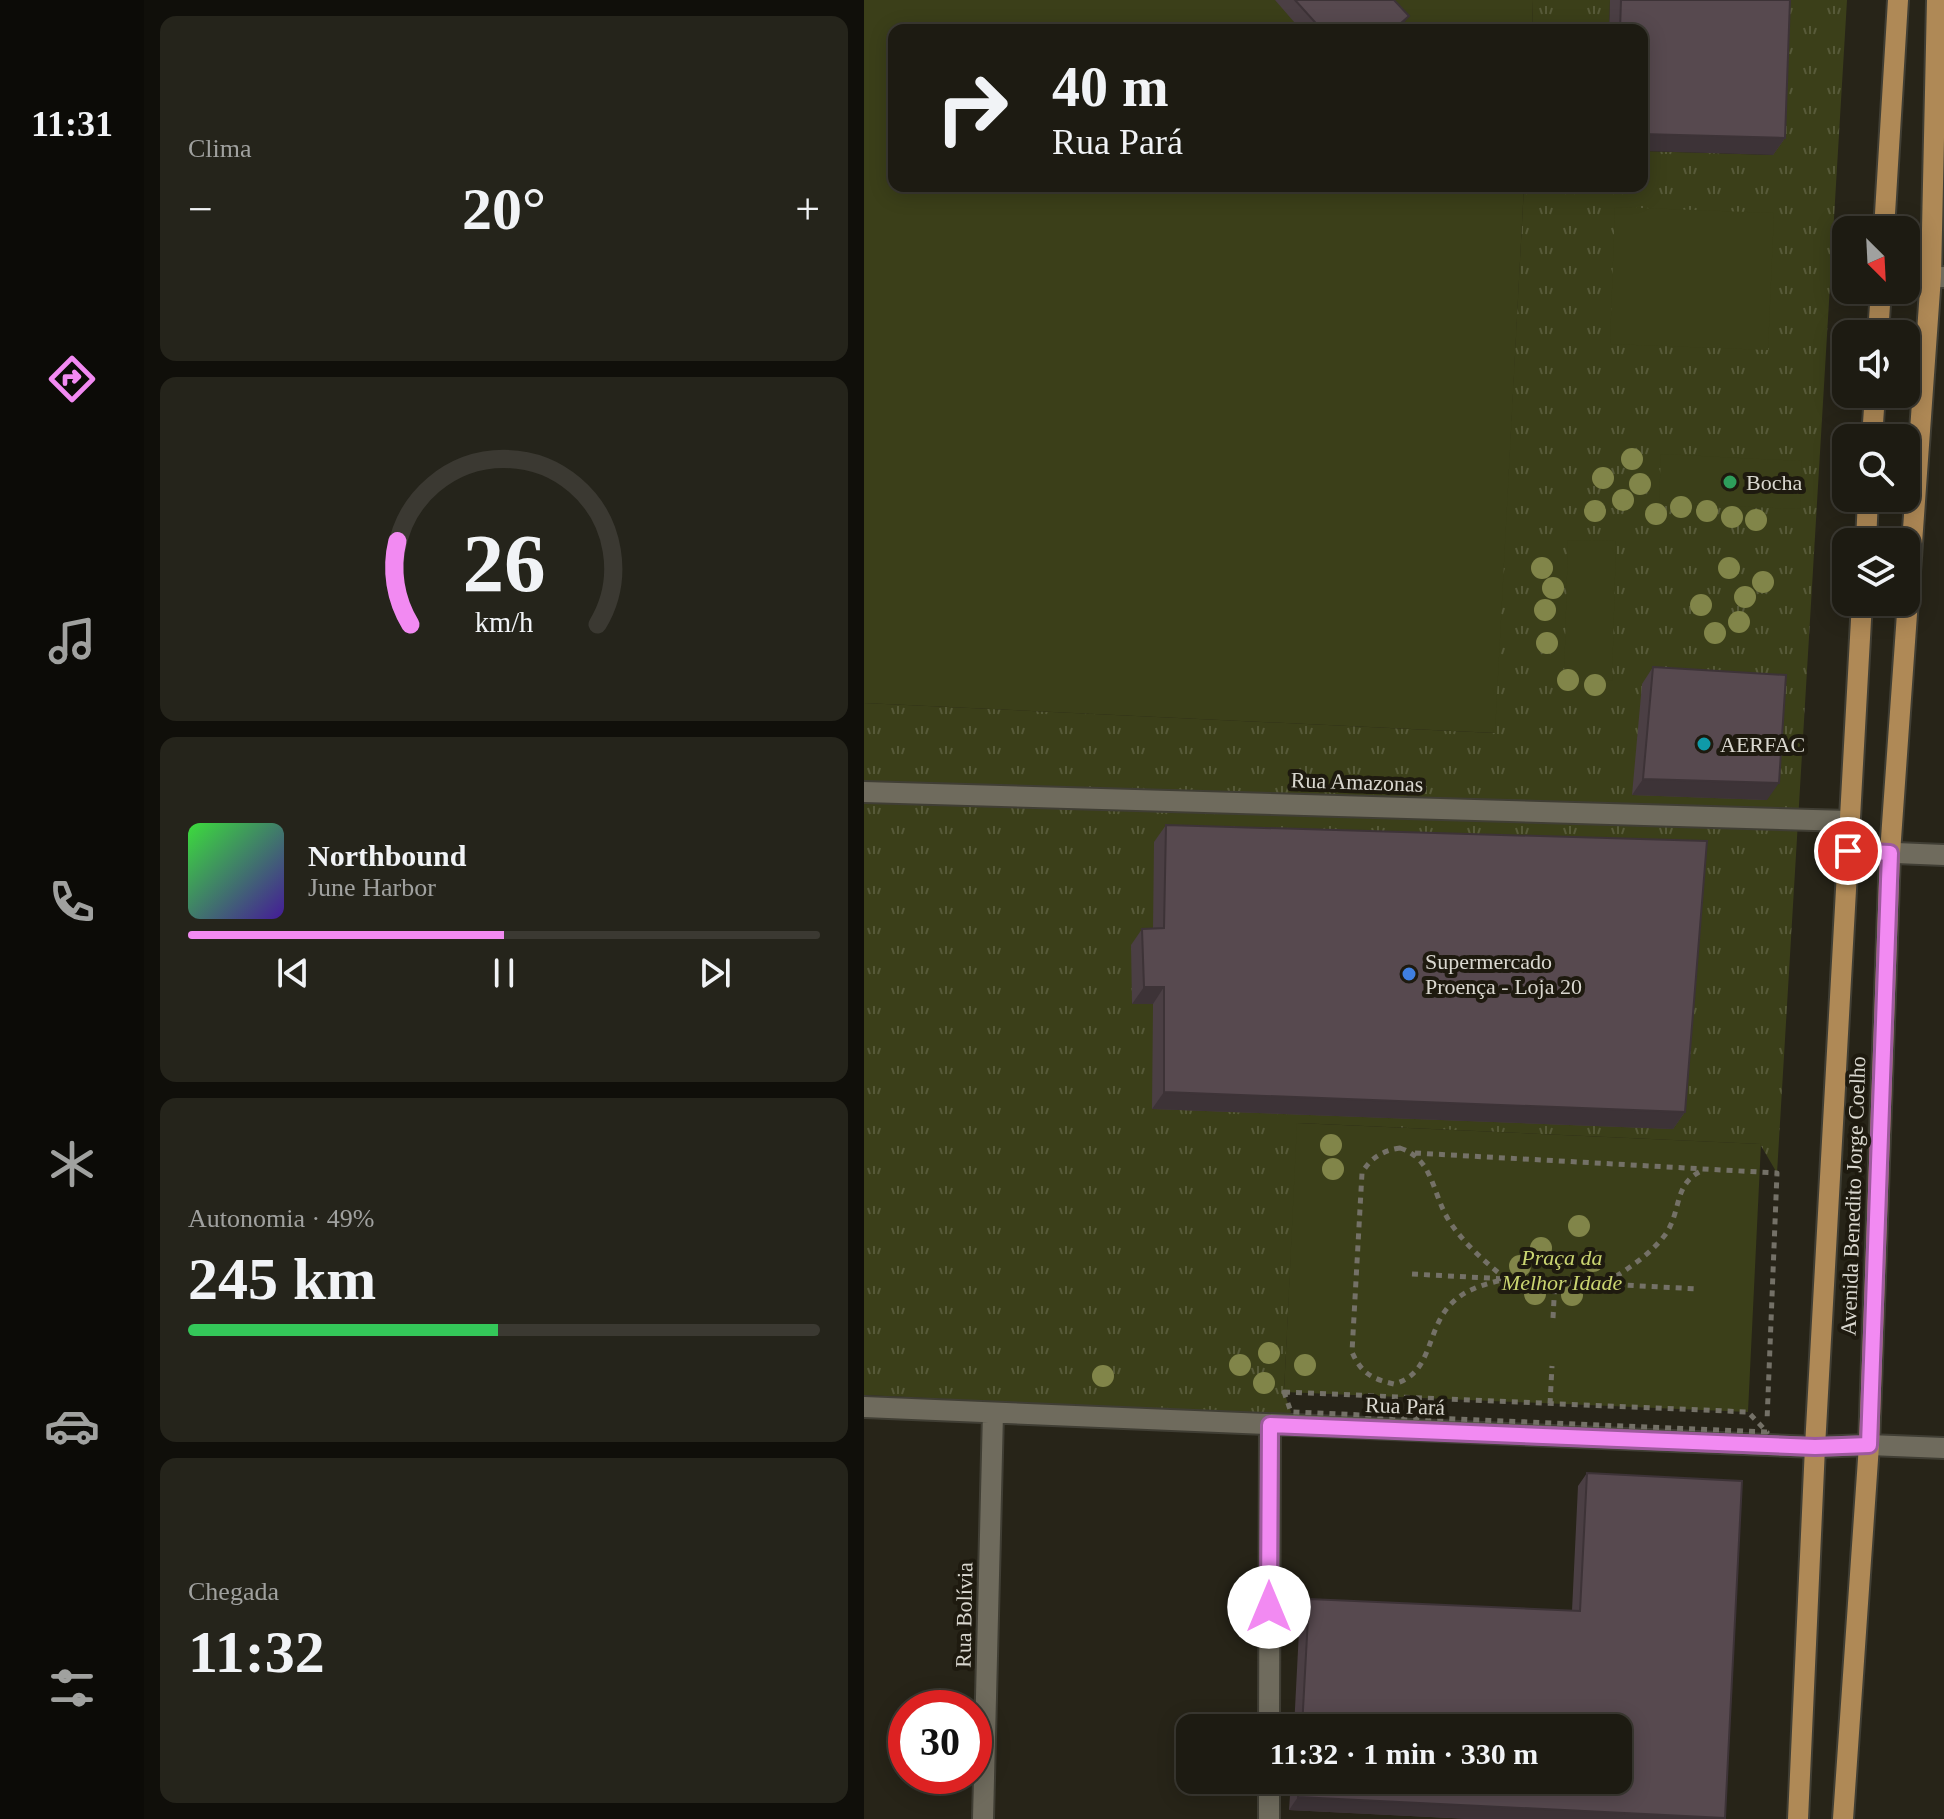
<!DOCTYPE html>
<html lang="pt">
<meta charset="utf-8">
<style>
body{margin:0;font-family:Georgia,serif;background:#25241b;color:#f1f3f6;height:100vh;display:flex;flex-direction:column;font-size:30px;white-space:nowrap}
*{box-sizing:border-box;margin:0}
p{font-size:26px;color:#a0a19f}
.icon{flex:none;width:44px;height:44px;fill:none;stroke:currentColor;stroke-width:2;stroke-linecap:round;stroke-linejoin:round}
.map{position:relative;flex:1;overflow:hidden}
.side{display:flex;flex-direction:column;gap:16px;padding:16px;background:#100f0a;width:720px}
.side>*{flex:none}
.guide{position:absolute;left:24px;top:24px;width:760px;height:168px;border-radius:16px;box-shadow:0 4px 20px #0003,0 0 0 2px #3b3932;background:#1d1b12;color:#f1f3f6;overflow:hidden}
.needle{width:52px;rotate:156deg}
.controls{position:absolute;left:968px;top:216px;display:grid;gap:16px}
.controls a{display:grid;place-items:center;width:88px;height:88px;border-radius:16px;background:#1d1b12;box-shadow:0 4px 20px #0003,0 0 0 2px #3b3932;font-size:40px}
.speed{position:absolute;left:24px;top:1690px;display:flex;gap:16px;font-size:40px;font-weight:700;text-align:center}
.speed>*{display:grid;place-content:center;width:104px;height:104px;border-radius:50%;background:#1d1b12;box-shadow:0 4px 20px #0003,0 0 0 2px #3b3932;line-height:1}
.speed .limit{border:12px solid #d22;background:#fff;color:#111}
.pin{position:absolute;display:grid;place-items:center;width:68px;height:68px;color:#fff;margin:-34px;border:4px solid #fff;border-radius:50%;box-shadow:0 2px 8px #0007}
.me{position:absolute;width:88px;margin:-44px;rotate:0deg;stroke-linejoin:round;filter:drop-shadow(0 0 6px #0008)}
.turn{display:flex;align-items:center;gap:28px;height:168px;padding:0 32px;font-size:36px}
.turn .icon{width:104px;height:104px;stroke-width:2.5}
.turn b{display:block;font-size:56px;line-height:68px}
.big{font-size:60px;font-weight:700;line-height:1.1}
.side .tile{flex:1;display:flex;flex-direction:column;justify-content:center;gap:12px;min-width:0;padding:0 28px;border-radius:16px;background:#25241b}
.side .dial{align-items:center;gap:0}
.dial svg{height:208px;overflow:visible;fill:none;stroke:#3b3932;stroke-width:7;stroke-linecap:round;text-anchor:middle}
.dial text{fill:#f1f3f6;stroke:none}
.song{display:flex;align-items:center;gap:24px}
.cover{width:96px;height:96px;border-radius:12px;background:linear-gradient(135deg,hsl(120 70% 55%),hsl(260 70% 35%))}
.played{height:8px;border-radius:4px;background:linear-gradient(90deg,#f28af2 50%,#3b3932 50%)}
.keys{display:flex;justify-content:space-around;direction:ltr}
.heat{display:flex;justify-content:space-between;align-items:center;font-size:44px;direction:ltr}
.charge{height:12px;border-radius:6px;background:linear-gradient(90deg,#34c759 49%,#3b3932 0)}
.trip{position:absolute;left:312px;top:1714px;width:456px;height:80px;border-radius:16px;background:#1d1b12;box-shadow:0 4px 20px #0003,0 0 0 2px #3b3932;font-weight:700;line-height:80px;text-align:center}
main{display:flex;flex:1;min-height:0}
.menu{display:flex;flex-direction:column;width:144px;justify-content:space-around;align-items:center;background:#0c0b07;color:#a0a19f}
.menu .icon{width:56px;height:56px}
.menu .active{color:#f28af2}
.menu b{font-size:36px;color:#f1f3f6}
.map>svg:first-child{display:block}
.grass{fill:url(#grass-tufts)}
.green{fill:#3b3f19}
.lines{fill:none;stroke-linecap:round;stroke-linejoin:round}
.minor-casing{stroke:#403e34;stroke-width:24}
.major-casing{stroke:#403e34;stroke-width:24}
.path{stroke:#747167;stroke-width:5;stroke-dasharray:6 6;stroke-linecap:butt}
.minor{stroke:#6f6b5d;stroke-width:20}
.major{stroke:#af8956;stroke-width:20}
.tree{fill:#818549}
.wall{fill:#4b3f44}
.shaded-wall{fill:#3d3337}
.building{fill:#57494f;stroke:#3d3337;stroke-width:2}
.route-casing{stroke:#9d5a9d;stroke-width:20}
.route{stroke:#f28af2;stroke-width:14}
.leisure-dot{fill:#2e9e5b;stroke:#1e1a0f;stroke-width:3}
.culture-dot{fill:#0f9aa8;stroke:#1e1a0f;stroke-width:3}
.shop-dot{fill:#3f7fe0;stroke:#1e1a0f;stroke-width:3}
.labels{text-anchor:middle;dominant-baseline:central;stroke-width:8;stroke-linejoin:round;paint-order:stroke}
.poi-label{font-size:22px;fill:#dad8d0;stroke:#1e1a0f;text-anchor:start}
.street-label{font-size:22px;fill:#dad8d0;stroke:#1e1a0f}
.park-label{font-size:22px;font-style:italic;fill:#cad571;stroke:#1e1a0f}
</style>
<main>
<nav class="menu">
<b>11:31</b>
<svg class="icon active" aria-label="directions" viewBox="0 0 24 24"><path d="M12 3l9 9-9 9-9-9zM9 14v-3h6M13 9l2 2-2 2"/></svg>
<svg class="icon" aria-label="music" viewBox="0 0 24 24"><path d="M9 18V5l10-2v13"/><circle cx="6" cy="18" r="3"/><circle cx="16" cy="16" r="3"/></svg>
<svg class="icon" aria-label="phone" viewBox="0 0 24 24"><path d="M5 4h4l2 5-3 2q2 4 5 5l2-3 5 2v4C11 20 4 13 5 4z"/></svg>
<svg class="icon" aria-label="climate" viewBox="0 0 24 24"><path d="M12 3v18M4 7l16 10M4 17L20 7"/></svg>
<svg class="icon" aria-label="car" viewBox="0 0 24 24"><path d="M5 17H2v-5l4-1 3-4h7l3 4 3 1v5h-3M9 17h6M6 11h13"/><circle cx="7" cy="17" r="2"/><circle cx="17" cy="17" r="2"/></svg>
<svg class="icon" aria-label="filters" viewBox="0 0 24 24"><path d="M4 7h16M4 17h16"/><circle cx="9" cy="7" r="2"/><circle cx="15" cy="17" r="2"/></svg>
</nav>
<section class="side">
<div class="tile"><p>Clima</p>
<div class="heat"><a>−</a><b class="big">20°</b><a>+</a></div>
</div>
<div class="tile dial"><svg viewBox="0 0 100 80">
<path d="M14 69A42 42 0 1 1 86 69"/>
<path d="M14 69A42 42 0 0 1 9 37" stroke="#f28af2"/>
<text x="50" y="56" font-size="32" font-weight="700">26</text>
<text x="50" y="72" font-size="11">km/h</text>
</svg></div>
<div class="tile">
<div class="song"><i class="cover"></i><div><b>Northbound</b><p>June Harbor</p></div></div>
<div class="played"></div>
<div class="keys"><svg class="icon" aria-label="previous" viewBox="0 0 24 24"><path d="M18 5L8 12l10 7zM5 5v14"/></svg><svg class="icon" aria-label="pause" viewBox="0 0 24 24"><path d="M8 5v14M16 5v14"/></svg><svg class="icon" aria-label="next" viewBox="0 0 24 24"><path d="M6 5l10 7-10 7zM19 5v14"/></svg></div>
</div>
<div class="tile"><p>Autonomia · 49%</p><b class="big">245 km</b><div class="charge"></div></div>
<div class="tile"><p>Chegada</p><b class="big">11:32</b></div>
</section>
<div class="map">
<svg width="1080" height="1819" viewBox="0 0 1080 1819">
<defs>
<pattern id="grass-tufts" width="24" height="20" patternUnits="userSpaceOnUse" patternTransform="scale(2)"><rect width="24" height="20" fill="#3b3f19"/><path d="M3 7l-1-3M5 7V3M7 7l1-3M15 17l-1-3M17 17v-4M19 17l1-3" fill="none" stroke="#575a39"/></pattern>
</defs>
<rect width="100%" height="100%" fill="#272418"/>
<path class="grass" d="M 669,0 L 746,0 L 745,30 L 668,30 Z
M 915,0 L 983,0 L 913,1173 L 896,1144 L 434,1123 L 420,1392 L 427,1412 L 424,1417 L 403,1414 L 0,1395 L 0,703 L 630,733 L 660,186 L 778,186 L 778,151 L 909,155 Z"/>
<path class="green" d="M 0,0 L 669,0 L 668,30 L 30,30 L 30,186 L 660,186 L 631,733 L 0,703 Z
M 751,207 L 910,213 L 904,350 L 746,344 Z
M 797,454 L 938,461 L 936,509 L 795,503 Z
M 704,540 L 752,541 L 748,681 L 700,680 Z
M 433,1123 L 897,1144 L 884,1412 L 420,1392 Z"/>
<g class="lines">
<defs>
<path id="minor" d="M 1042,278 L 1080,277
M 0,792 L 985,821
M 984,851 L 1080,855
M 0,1407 L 951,1447 L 1005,1445 L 1080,1448
M 405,1728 L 406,1425
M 119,1819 L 129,1413
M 405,1819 L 405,1780"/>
<path id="major" d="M 1020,230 L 1034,0
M 1014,334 L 1017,290
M 1008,438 L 1011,394
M 1002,542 L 1004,498
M 934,1819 L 951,1447 L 998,602
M 979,1819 L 1005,1445 L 1026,853 L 1067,276 L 1073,0"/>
</defs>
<use href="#minor" class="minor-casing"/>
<use href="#major" class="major-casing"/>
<path class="path" d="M 536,1148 C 569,1159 568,1192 584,1219 C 599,1243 620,1261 642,1279 C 621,1284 600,1289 585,1306 C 562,1332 568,1374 530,1384 C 508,1379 497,1373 488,1352 L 498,1173 C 506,1158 520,1150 536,1148 Z
M 551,1153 L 913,1173 L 903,1421
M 548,1274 L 835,1289
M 742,1283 C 763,1269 785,1256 801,1235 C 818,1211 809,1185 837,1171
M 689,1318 L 691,1281
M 420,1392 L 884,1412 L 903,1432 L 427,1412 Z
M 686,1404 L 688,1366"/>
<use href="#minor" class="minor"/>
<use href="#major" class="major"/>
</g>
<g class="tree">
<circle cx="768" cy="459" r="11"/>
<circle cx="739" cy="478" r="11"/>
<circle cx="776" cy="484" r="11"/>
<circle cx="759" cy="500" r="11"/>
<circle cx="817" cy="507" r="11"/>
<circle cx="731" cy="511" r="11"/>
<circle cx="843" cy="511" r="11"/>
<circle cx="792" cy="514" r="11"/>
<circle cx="868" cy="517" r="11"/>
<circle cx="892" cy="520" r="11"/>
<circle cx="678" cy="568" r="11"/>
<circle cx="865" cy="568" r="11"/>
<circle cx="899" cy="582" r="11"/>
<circle cx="689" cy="588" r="11"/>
<circle cx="881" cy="597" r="11"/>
<circle cx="837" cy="605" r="11"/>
<circle cx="681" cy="610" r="11"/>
<circle cx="875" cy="622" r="11"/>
<circle cx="851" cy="633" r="11"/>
<circle cx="683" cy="643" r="11"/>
<circle cx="704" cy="680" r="11"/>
<circle cx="731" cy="685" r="11"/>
<circle cx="467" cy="1145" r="11"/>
<circle cx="469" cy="1169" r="11"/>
<circle cx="715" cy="1226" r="11"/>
<circle cx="677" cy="1248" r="11"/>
<circle cx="729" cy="1261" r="11"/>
<circle cx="656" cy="1266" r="11"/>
<circle cx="671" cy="1294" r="11"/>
<circle cx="708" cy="1295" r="11"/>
<circle cx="405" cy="1353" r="11"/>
<circle cx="376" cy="1365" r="11"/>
<circle cx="441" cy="1365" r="11"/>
<circle cx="239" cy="1376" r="11"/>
<circle cx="400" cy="1383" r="11"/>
</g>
<path class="wall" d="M 411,0 L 530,0 L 535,30 L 437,30 Z
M 746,0 L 926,0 L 921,138 L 909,155 L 778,30 L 745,30 Z
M 789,667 L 903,800 L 768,795 L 778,684 Z
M 302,825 L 821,1112 L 809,1129 L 288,1109 L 289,1004 L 268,1004 L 267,945 L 278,929 L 289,928 L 290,842 Z
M 723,1473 L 861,1818 L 860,1819 L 607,1819 L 425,1810 L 427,1780 L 754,1780 L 754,1728 L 430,1728 L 436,1611 L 445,1599 L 708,1611 L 714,1486 Z"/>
<path class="shaded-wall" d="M 545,16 L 535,30 L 529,30 Z
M 778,134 L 921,138 L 909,155 L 778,151 Z
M 779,779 L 915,783 L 903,800 L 768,795 Z
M 280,987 L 300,987 L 289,1004 L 268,1004 Z
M 300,1092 L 821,1112 L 809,1129 L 288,1109 Z
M 434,1797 L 861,1818 L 860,1819 L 607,1819 L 425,1810 Z"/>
<path class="building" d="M 431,0 L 530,0 L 545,16 L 529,30 L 458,30 Z
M 757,0 L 926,0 L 921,138 L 778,134 L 778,30 L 756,30 Z
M 789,667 L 922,675 L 915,783 L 779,779 Z
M 302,825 L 843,841 L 821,1112 L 300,1092 L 300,987 L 280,987 L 278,929 L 300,928 Z
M 723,1473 L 878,1481 L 861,1818 L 434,1797 L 435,1780 L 754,1780 L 754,1728 L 438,1728 L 445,1599 L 716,1611 Z"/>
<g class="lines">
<defs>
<path id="route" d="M 405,1607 L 406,1425 L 951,1447 L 1005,1445 L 1026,853 L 984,851"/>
</defs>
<use href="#route" class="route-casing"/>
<use href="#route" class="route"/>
</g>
<circle class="leisure-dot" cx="866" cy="482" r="8"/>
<circle class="culture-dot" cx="840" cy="744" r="8"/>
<circle class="shop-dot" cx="545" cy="974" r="8"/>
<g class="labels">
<g class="poi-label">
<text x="882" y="482">Bocha</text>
<text x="856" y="744">AERFAC</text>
<text x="561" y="961">Supermercado<tspan x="561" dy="25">Proença - Loja 20</tspan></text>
</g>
<g class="street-label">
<text transform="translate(493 782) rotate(2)">Rua Amazonas</text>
<text transform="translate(989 1196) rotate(-88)">Avenida Benedito Jorge Coelho</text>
<text transform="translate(541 1406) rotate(2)">Rua Pará</text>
<text transform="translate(100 1615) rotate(-89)">Rua Bolívia</text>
</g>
<g class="park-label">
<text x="698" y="1257">Praça da<tspan x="698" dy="25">Melhor Idade</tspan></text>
</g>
</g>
</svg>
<div class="controls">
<a><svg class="needle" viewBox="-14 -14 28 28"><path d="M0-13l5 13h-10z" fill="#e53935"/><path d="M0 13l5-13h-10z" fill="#a0a19f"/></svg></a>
<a><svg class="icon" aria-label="sound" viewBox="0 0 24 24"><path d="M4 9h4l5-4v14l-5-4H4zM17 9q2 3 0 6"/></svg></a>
<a><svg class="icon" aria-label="search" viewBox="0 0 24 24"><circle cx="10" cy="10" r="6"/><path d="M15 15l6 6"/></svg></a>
<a><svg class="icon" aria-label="layers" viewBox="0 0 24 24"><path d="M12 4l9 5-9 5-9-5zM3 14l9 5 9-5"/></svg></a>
</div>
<div class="speed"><div class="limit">30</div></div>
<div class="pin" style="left:984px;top:851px;background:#d93025"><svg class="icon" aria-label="arrive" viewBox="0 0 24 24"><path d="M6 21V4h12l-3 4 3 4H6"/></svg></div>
<svg class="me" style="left:405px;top:1607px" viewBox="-20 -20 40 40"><circle r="19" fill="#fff"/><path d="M0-13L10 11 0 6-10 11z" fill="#f28af2"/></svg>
<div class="trip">11:32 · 1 min · 330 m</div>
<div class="guide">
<div class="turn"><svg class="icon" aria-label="right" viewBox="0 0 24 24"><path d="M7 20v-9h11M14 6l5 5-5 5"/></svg><div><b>40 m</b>Rua Pará</div></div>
</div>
</div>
</main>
